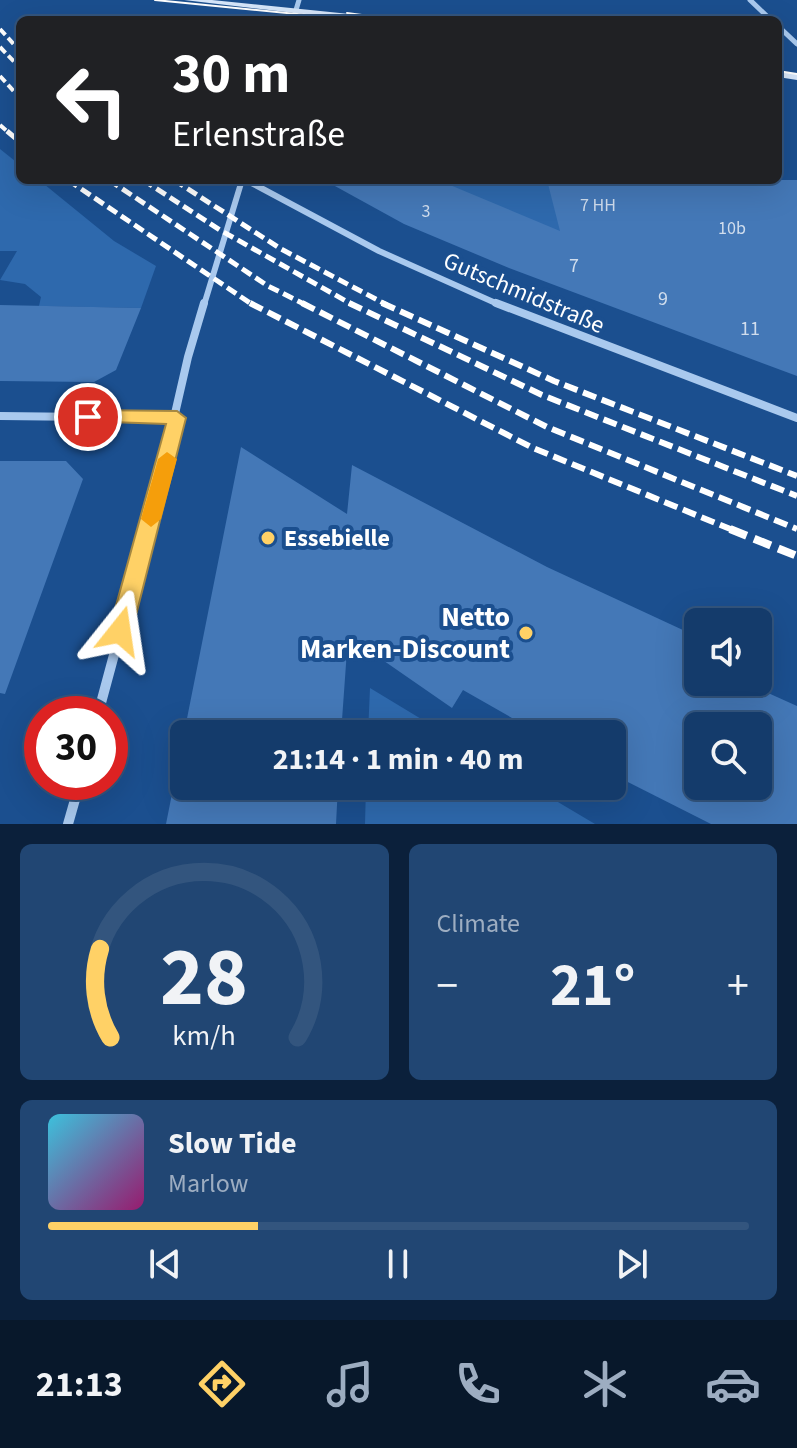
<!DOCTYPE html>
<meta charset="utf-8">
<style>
body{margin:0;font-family:"Source Sans 3",sans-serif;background:#214673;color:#f1f3f6;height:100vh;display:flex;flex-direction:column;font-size:30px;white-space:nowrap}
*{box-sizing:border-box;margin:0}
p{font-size:26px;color:#9dadc1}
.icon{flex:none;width:44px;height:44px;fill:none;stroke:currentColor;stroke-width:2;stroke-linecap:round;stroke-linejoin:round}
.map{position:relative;height:824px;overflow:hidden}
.drawer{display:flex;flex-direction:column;gap:20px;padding:20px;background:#0b203b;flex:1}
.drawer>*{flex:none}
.hud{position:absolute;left:16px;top:16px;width:766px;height:168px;border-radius:12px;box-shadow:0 8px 32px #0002,0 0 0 2px #33557e;background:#202124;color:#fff;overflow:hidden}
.controls{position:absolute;left:684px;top:608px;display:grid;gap:16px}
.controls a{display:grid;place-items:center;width:88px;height:88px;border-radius:12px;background:#143b6b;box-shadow:0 8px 32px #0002,0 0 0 2px #33557e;font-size:40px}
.speed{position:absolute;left:24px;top:696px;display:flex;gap:16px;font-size:40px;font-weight:700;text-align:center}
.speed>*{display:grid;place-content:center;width:104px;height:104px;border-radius:50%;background:#143b6b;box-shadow:0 8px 32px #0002,0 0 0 2px #33557e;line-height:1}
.speed .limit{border:12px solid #d22;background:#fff;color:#111}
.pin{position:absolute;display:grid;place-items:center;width:68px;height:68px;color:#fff;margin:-34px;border:4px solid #fff;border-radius:50%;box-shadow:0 2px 8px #0007}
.me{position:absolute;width:88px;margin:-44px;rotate:15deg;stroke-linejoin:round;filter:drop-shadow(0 0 6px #0008)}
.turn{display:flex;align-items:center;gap:28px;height:168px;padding:0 24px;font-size:36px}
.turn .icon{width:104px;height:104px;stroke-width:2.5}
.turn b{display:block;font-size:56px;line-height:68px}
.big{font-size:60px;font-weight:700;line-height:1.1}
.drawer .widget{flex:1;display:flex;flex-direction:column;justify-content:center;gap:12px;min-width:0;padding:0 28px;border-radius:12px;background:#214673}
.drawer .dial{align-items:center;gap:0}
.dial svg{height:208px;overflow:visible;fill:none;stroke:#33557e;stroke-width:7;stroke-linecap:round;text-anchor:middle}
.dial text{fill:#f1f3f6;stroke:none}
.song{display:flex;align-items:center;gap:24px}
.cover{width:96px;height:96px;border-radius:12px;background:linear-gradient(135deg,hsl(190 70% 55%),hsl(320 70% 35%))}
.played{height:8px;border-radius:4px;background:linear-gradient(90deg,#ffd166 30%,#33557e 30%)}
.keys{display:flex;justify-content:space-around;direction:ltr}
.heat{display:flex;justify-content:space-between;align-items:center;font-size:44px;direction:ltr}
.drawer .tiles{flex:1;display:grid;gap:20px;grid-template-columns:1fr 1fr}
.widget:last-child{grid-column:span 2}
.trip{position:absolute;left:170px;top:720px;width:456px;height:80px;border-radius:12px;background:#143b6b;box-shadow:0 8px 32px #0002,0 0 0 2px #33557e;font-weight:700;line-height:80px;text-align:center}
.tab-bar{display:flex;height:128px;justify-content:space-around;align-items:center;background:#08182b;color:#9dadc1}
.tab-bar .icon{width:56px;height:56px}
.tab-bar .current{color:#ffd166}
.tab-bar b{font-size:36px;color:#f1f3f6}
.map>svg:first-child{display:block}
.green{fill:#2e69ad}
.building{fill:#4478b7;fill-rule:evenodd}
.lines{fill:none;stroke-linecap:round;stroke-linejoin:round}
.minor-far3{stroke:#a9c9ee;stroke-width:5}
.minor-far2{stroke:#a9c9ee;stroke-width:6}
.minor-far1{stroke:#a9c9ee;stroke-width:8}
.minor{stroke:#a9c9ee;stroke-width:10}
.secondary{fill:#d6e6fa;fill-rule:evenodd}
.tram{stroke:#fff;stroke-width:2}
.rail-far3{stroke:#fff;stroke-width:4;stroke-dasharray:8 4;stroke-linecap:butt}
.rail-far2{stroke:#fff;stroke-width:5;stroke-dasharray:11 5;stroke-linecap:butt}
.rail-far1{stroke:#fff;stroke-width:6;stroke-dasharray:14 6;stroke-linecap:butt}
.rail{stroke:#fff;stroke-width:8;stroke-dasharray:18 8;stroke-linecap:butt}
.route{fill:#ffd166;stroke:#a68842;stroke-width:2}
.slow{fill:#f59e0b}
.poi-dot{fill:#ffd166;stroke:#1b4f8f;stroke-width:3}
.labels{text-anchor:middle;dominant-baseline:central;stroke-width:8;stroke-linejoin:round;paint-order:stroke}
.far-number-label{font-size:18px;fill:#d0dded}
.number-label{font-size:20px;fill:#d0dded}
.street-label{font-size:24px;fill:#fff;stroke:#1b4f8f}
.poi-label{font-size:24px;font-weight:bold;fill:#fff;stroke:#1b4f8f;text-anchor:start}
.near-poi-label{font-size:28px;font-weight:bold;fill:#fff;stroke:#1b4f8f;text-anchor:end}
</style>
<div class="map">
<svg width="797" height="824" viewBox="0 0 797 824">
<rect width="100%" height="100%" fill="#1b4f8f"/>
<path class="green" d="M 0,149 L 20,165 L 20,180 L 39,180 L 114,241 L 156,266 L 141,308 L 39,306 L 41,297 L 25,284 L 0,280 L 17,251 L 0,251 Z
M 428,180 L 547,180 L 574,241 Z
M 370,688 L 446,734 L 368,734 Z
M 366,786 L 531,786 L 595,824 L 365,824 Z"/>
<path class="building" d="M 324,180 L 438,180 L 560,231 L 547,180 L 797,180 L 797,376 L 509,268 L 404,224 Z
M 0,305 L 141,308 L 116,370 L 94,382 L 0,381 Z
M 241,447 L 347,514 L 352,465 L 547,567 L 698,637 L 698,682 L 744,682 L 797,706 L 797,824 L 711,824 L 612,774 L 612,734 L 540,734 L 463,690 L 452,708 L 348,636 L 341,734 L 184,734 L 184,786 L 338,786 L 336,824 L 166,824 ZM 698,726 L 758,726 L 758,786 L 698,786 Z
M 0,461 L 66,461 L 83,479 L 5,694 L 0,693 Z"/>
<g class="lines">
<path class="minor-far3" d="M 750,0 L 771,20
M 293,20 L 299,0
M 778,26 L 797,44"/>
<path class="minor-far2" d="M 246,180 L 379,251 L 500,305
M 204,305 L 242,180"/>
<path class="minor-far1" d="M 496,303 L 797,418
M 0,416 L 177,418
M 148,531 L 188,357 L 204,303"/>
<path class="minor" d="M 98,714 L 148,529
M 68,824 L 80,782"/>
<path class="secondary" d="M 184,0 L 212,0 L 379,17 L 383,20 L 355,20 Z
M 778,71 L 797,74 L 797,80 L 778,77 Z"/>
<path class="tram" d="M 155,0 L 357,20
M 347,13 L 399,20
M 778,71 L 797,74"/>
<path class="rail-far3" d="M 0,29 L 20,51
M 0,47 L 20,68
M 0,76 L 20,98
M 0,125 L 9,133"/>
<path class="rail-far2" d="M 7,131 L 20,142
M 68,180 L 253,305
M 109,180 L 268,286 L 306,305
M 143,180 L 220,230 L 353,305
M 174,180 L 281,249 L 387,305"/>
<path class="rail-far1" d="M 250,303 L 533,448 L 735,531
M 302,303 L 547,427 L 797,529
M 349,303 L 542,395 L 797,496
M 382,303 L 554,381 L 797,476"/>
<path class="rail" d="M 730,529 L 797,556"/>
</g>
<path class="route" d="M 88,410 L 177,411 L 186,418 L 132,631 L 129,639 L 120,641 L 112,639 L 109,631 L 166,424 L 82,421 L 79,417 Z"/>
<path class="slow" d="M 167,452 L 177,459 L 161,519 L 151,527 L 141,519 L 158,459 Z"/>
<g class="poi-dot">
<circle cx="268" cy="538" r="8"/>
<circle cx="526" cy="633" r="8"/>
</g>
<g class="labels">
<g class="far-number-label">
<text x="598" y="205">7 HH</text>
<text x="426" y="211">3</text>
<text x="732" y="228">10b</text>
</g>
<g class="number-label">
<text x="574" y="266">7</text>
<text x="663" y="299">9</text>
<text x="750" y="329">11</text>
</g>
<g class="street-label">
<text transform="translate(524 293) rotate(23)">Gutschmidstraße</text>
</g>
<g class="poi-label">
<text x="284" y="538">Essebielle</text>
</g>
<g class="near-poi-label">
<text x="510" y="617">Netto<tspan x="510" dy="32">Marken-Discount</tspan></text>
</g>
</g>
</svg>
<div class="controls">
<a><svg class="icon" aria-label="sound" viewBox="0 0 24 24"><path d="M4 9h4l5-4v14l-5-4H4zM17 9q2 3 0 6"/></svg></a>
<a><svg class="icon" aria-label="search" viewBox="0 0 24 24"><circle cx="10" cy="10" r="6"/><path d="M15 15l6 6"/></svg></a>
</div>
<div class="speed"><div class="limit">30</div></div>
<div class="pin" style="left:88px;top:417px;background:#d93025"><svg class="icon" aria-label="arrive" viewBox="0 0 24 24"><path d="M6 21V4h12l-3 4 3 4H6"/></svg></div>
<svg class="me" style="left:120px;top:631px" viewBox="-20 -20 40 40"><path d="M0-17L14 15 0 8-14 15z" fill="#ffd166" stroke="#fff" stroke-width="4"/></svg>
<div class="trip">21:14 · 1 min · 40 m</div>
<div class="hud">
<div class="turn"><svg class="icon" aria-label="left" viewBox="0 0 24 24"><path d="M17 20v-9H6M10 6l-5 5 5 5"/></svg><div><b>30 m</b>Erlenstraße</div></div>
</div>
</div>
<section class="drawer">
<div class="tiles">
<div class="widget dial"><svg viewBox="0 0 100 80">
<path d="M14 69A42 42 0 1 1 86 69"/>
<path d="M14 69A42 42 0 0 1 10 35" stroke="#ffd166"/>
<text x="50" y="56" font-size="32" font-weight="700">28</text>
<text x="50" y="72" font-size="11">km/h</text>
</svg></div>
<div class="widget"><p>Climate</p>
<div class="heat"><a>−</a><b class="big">21°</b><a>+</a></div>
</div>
<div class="widget">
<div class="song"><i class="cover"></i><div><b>Slow Tide</b><p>Marlow</p></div></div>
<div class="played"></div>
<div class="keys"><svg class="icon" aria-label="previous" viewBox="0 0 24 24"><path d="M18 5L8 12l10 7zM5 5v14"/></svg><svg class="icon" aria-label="pause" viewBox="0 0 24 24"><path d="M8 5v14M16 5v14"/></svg><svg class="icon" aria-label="next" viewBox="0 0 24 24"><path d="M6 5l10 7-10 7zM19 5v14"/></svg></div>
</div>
</div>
</section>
<nav class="tab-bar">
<b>21:13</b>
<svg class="icon current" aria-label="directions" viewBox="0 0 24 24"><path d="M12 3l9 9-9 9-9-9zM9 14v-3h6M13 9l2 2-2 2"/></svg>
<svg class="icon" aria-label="music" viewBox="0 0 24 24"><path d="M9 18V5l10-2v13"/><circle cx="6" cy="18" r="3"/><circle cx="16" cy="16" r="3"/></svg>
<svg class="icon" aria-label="phone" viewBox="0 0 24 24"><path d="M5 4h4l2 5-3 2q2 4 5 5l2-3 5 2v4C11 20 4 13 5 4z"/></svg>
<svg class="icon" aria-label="climate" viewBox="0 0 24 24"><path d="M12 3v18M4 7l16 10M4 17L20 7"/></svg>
<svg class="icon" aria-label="car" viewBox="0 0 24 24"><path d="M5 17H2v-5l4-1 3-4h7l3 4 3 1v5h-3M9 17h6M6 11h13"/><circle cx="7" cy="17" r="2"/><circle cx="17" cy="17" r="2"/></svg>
</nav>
